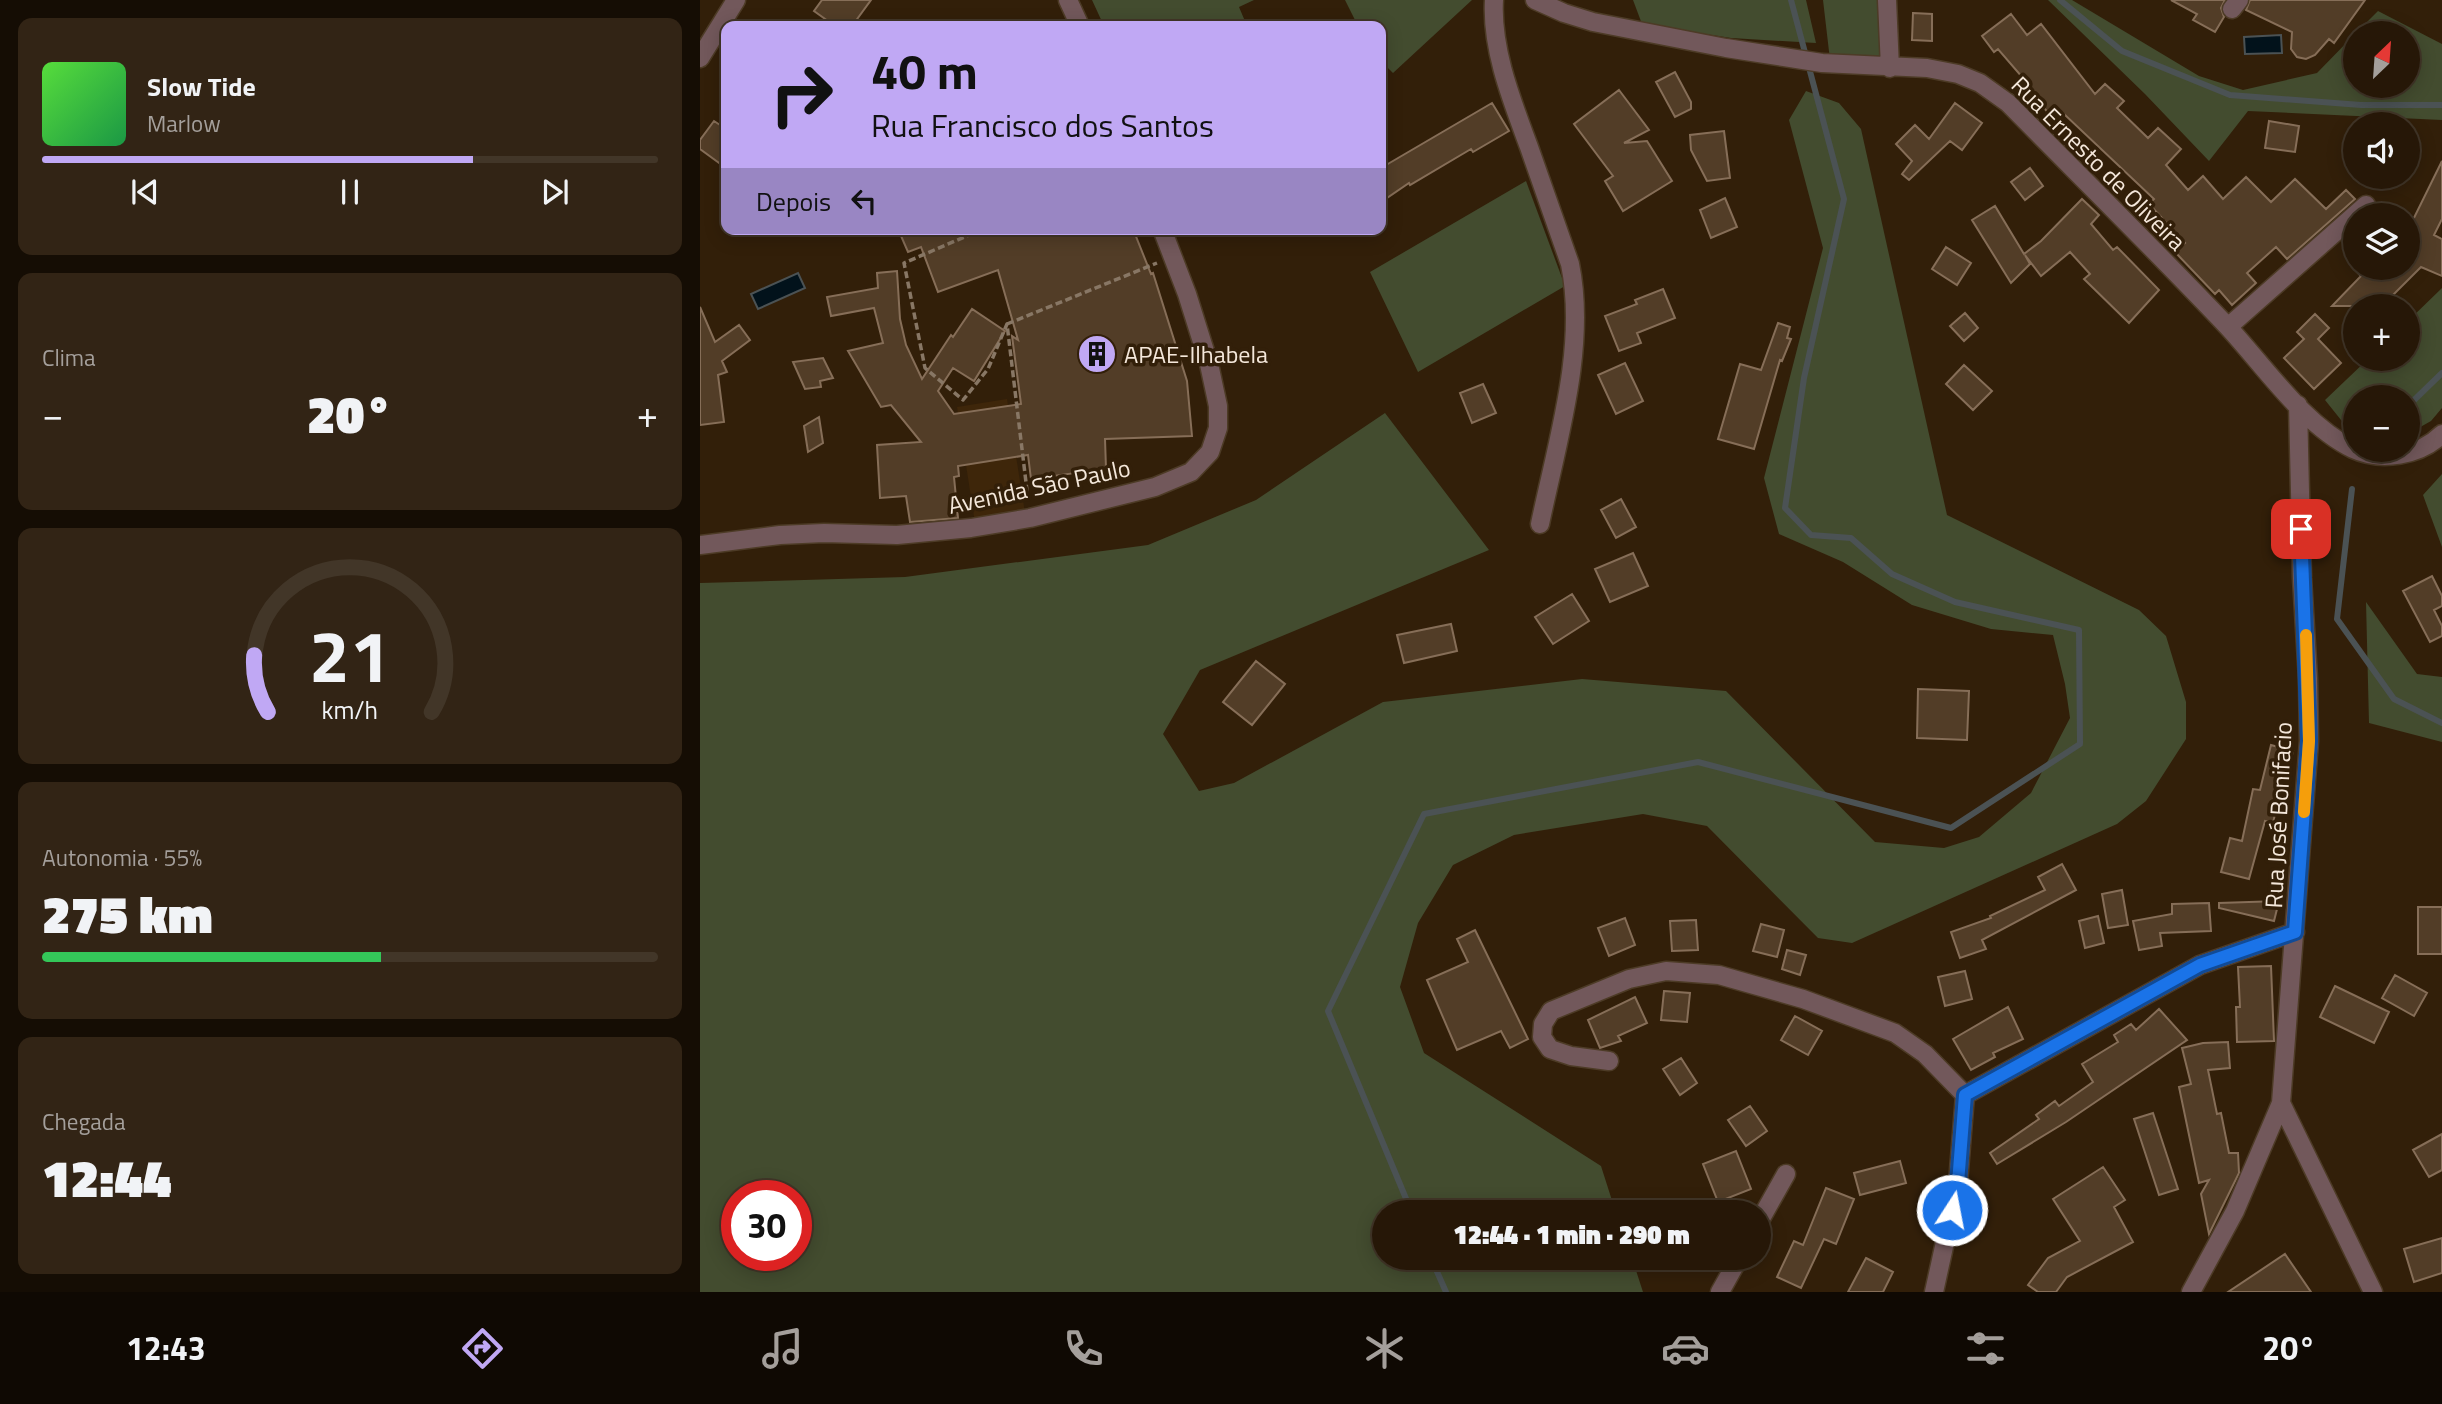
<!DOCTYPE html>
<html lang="pt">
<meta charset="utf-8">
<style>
body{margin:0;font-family:"Titillium Web",sans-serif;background:#322415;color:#f1f3f6;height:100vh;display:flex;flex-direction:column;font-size:26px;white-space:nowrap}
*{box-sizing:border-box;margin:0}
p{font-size:23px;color:#a49f9b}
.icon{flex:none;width:38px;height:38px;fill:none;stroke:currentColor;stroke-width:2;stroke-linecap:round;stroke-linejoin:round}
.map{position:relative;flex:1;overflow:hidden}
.drawer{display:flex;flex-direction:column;gap:18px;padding:18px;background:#150d04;width:700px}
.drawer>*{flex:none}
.banner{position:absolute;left:21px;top:21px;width:665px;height:214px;border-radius:14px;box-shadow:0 4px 18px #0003,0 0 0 2px #423628;background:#c0a8f4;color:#111;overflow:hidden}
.needle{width:46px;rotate:25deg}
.fabs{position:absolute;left:1643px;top:21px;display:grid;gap:14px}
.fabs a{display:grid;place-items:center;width:77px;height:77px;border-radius:50%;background:#261707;box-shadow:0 4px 18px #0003,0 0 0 2px #423628;font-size:35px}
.speed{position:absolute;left:21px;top:1180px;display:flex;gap:14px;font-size:35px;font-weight:700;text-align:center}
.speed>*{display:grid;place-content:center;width:91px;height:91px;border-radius:50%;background:#261707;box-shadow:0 4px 18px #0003,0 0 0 2px #423628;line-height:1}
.speed .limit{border:10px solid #d22;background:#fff;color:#111}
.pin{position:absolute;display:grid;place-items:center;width:60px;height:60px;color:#fff;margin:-30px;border-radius:14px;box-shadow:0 4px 10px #0006}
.me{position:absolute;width:77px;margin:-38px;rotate:11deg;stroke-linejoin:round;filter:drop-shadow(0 0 5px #0008)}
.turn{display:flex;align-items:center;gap:24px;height:147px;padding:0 35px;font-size:32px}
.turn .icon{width:91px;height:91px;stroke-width:2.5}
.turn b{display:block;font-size:49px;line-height:60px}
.then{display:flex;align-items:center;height:66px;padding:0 35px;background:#0003;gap:14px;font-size:26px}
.big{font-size:52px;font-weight:800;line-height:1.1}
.drawer .widget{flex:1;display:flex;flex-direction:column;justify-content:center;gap:10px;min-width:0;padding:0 24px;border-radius:14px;background:#322415}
.drawer .dial{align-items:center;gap:0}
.dial svg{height:182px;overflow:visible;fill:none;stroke:#423628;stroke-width:7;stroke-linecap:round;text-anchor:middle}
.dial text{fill:#f1f3f6;stroke:none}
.song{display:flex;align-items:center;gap:21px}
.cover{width:84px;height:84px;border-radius:10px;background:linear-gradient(135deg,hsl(110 70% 55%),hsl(140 70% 35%))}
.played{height:7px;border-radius:4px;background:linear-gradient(90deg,#c0a8f4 70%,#423628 70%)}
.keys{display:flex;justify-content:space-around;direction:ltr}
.heat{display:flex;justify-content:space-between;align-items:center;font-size:38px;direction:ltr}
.charge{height:10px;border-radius:5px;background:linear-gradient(90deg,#34c759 55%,#423628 0)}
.trip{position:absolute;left:672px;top:1200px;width:399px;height:70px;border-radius:35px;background:#261707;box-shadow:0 4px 18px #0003,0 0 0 2px #423628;font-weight:800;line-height:70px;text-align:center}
.tabs{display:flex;height:112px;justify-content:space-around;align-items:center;background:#0f0903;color:#a49f9b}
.tabs .icon{width:49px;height:49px}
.tabs .current{color:#c0a8f4}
.tabs b{font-size:32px;color:#f1f3f6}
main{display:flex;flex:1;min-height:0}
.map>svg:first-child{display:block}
.built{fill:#3e260a}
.green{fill:#434c2f;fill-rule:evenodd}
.water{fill:#02121b;stroke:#4b5254;stroke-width:2}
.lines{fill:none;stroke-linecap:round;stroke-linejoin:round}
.stream{stroke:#4b5254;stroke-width:6}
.building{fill:#523d27;stroke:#866e58;stroke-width:2}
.street-casing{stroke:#4d3b26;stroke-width:21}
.path{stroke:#887765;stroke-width:3.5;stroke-dasharray:7 3.5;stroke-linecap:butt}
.street{stroke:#72585b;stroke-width:18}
.route-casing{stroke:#114b97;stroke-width:18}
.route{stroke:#1a73e8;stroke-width:12}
.slow{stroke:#f59e0b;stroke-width:12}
.labels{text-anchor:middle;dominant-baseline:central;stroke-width:7;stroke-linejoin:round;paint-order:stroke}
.street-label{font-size:24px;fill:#f4e7da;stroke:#321f09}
.poi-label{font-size:24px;fill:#f4e7da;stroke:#321f09;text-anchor:start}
</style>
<main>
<section class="drawer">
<div class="widget">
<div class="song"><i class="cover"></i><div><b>Slow Tide</b><p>Marlow</p></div></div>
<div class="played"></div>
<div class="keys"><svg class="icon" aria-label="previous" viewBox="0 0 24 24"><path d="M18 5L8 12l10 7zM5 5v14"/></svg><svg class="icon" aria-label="pause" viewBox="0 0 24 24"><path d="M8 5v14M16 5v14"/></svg><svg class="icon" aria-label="next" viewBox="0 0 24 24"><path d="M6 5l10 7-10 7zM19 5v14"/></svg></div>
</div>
<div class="widget"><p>Clima</p>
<div class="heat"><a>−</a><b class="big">20°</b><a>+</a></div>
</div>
<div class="widget dial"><svg viewBox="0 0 100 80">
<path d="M14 69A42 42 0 1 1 86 69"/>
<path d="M14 69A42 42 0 0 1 8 44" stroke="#c0a8f4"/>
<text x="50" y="56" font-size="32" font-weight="700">21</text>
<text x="50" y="72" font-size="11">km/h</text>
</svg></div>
<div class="widget"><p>Autonomia · 55%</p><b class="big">275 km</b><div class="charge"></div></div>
<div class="widget"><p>Chegada</p><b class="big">12:44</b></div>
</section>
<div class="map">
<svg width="1742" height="1292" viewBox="0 0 1742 1292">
<rect width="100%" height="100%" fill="#321f09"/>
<path class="built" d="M 307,399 L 325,513 L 275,523 L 257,407 Z"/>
<path class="green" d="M 392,0 L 554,0 L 539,7 L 547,26 L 404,26 Z
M 645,0 L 772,0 L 693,73 L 681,61 L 681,26 L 658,26 Z
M 933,0 L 1106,0 L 1116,43 L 1031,38 L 942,24 Z
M 1123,0 L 1180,0 L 1184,61 L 1130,60 Z
M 1348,0 L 1372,0 L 1499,76 L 1543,90 L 1617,73 L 1655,34 L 1656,86 L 1708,86 L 1708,33 L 1656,33 L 1678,11 L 1742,44 L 1742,120 L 1548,111 L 1509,161 L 1445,94 Z
M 1106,91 L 1139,103 L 1161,129 L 1247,515 L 1439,610 L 1466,636 L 1486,702 L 1486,739 L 1446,801 L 1417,824 L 1152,943 L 1118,938 L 1007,826 L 943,814 L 814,835 L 753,865 L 718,923 L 700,987 L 724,1053 L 901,1166 L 916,1213 L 684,1213 L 684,1258 L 932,1258 L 943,1292 L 0,1292 L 0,583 L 205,577 L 448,545 L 556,500 L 685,413 L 789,550 L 500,670 L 463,734 L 499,791 L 534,783 L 683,702 L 882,679 L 1026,691 L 1175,842 L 1244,848 L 1279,837 L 1331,793 L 1370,718 L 1365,684 L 1353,635 L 1291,629 L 1212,605 L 1143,562 L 1079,534 L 1064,478 L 1123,248 L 1089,120 ZM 96,1195 L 96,1255 L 37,1255 L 37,1195 Z
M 826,181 L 865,286 L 718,372 L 670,272 Z
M 1742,288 L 1742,408 L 1731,421 L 1708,434 L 1708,397 L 1656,397 L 1655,431 L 1649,430 L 1625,400 L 1668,359 L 1708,359 L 1708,321 Z
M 1742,474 L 1742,547 L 1723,495 Z
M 1666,602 L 1717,674 L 1742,677 L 1742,742 L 1669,723 Z"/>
<path class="water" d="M 1581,35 L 1582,53 L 1545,54 L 1544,37 Z
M 98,273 L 105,288 L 58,309 L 51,294 Z"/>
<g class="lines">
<path class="stream" d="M 1360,0 L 1422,51 L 1530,95 L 1661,105 L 1742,105
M 1708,406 L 1742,373
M 1652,489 L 1637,619 L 1694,699 L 1742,723
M 712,1213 L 628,1011 L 724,814 L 998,762 L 1251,828 L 1380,744 L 1379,630 L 1255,602 L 1192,574 L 1151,538 L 1111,535 L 1085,508 L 1104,378 L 1144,199 L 1091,0
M 731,1258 L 746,1292"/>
</g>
<path class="building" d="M 122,0 L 171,0 L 152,26 L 135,26 L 114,11 Z
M 1471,0 L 1525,0 L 1521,8 L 1524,17 L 1515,32 L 1493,20 L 1497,14 Z
M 1550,0 L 1665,0 L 1634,43 L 1629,39 L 1615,55 L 1606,59 L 1597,57 L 1591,49 L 1592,32 L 1546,10 Z
M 1213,13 L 1232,14 L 1232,41 L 1212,40 Z
M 1311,14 L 1327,35 L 1341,24 L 1395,94 L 1405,84 L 1424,101 L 1417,108 L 1448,138 L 1458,128 L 1481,149 L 1466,165 L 1488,190 L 1503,176 L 1523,199 L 1546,177 L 1571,202 L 1595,179 L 1626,209 L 1646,190 L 1655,199 L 1587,259 L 1576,247 L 1547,273 L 1556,283 L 1532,305 L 1519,290 L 1515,294 L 1475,252 L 1485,243 L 1449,204 L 1454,199 L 1363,113 L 1354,120 L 1327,87 L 1329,85 L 1298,49 L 1294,52 L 1282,36 Z
M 975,72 L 991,102 L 991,109 L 975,117 L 956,82 Z
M 919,90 L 949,130 L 924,143 L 947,141 L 972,181 L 923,211 L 905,181 L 913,176 L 874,124 Z
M 792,103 L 809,131 L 773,152 L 771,149 L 710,185 L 709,183 L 681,202 L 681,168 Z
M 1255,103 L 1282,123 L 1262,150 L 1250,141 L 1209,180 L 1202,174 L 1212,161 L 1196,144 L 1215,125 L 1229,139 Z
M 14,121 L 26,129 L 26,168 L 0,149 L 0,140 Z
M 1569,121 L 1599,126 L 1595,152 L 1565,148 Z
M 1024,131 L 1030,178 L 1007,181 L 991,150 L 990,135 Z
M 1742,161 L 1742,219 L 1734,235 L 1742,239 L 1742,276 L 1721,267 L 1682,306 L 1632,306 L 1661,276 L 1653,268 L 1708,268 L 1708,230 Z
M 1330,168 L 1343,186 L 1325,200 L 1311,182 Z
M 1025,198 L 1037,227 L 1011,238 L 1000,210 Z
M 1382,199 L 1399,215 L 1391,224 L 1413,250 L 1417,247 L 1459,290 L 1429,323 L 1384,279 L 1390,274 L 1370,252 L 1341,276 L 1325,255 L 1330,264 L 1311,283 L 1272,220 L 1295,206 L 1324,254 L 1341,241 Z
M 198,229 L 433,229 L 451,274 L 453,273 L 487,381 L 492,436 L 405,439 L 406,469 L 331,479 L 328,455 L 258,466 L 259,476 L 254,477 L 258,518 L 210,522 L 206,496 L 180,498 L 177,445 L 221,442 L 191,405 L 181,407 L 148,351 L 183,343 L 174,308 L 131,316 L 127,297 L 178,288 L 177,273 L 197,271 L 200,319 L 206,345 L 222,379 L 251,335 L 253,337 L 272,309 L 305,331 L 274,381 L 253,368 L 238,391 L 254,414 L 321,404 L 312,336 L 318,340 L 298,270 L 238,292 L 221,247 L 208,252 Z
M 1246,247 L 1271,263 L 1257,285 L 1232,269 Z
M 963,289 L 975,318 L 937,333 L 941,343 L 919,351 L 905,316 L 937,304 L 935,300 Z
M 0,307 L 15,342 L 39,325 L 50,340 L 22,361 L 27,372 L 18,375 L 24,422 L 0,425 Z
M 1265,313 L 1278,328 L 1264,341 L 1250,326 Z
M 1615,314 L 1629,328 L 1618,339 L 1641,363 L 1614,389 L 1584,358 L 1604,339 L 1597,332 Z
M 1078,323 L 1090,327 L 1087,338 L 1091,339 L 1082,361 L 1080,360 L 1054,449 L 1018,439 L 1040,364 L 1061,370 Z
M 123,358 L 133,378 L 120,381 L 121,387 L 105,389 L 93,362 Z
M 925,363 L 943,401 L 916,414 L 898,375 Z
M 1264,365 L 1292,391 L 1273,410 L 1246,384 Z
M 783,384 L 796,413 L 772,423 L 760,393 Z
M 119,417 L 123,443 L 108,452 L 104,426 Z
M 921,499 L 936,527 L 916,538 L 901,510 Z
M 933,553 L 948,586 L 910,602 L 895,569 Z
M 1732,576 L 1742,596 L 1742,606 L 1734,610 L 1742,626 L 1742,636 L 1730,642 L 1703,591 Z
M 872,594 L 889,621 L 853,644 L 835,617 Z
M 751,624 L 757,651 L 704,663 L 697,635 Z
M 556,661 L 585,684 L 552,725 L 523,702 Z
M 1218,689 L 1269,691 L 1267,740 L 1217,738 Z
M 1571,745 L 1593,751 L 1585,784 L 1582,783 L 1573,823 L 1565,821 L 1549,879 L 1521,872 L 1530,838 L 1542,841 L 1553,789 L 1560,790 Z
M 1362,864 L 1376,890 L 1282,940 L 1286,949 L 1260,958 L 1251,932 L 1291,918 L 1290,916 L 1345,890 L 1338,877 Z
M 1422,890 L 1428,925 L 1408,928 L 1402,894 Z
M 1579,901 L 1574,921 L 1519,908 L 1519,903 Z
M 1509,903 L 1511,931 L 1460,933 L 1462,946 L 1439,950 L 1433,921 L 1472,914 L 1472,904 Z
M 1718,907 L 1742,907 L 1742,954 L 1718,954 Z
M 1398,916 L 1404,943 L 1385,948 L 1379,921 Z
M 925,918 L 935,945 L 909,956 L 898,928 Z
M 996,920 L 998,950 L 972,951 L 970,921 Z
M 1061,924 L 1084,930 L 1077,957 L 1053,951 Z
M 775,930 L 828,1039 L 810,1048 L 801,1031 L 757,1050 L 727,980 L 768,962 L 757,939 Z
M 1087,950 L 1106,955 L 1100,975 L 1082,969 Z
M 1571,966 L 1574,1041 L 1537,1042 L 1536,1007 L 1540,1007 L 1538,967 Z
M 1265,971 L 1272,999 L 1245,1006 L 1238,977 Z
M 1695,975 L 1727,993 L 1714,1016 L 1682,998 Z
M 1635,986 L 1689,1012 L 1674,1043 L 1620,1017 Z
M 964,991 L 990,993 L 987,1022 L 961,1020 Z
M 935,997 L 947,1023 L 918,1036 L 921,1041 L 900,1048 L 888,1020 Z
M 1308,1007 L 1323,1039 L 1293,1053 L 1295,1057 L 1271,1070 L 1253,1039 Z
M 1459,1009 L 1487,1040 L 1366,1122 L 1297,1164 L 1290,1153 L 1339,1119 L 1336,1115 L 1355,1101 L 1359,1106 L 1393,1082 L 1382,1064 L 1418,1042 L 1414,1035 L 1431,1024 L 1436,1030 Z
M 1095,1016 L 1122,1031 L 1108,1055 L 1081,1040 Z
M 1528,1042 L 1530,1068 L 1508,1070 L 1517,1114 L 1521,1113 L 1529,1153 L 1538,1153 L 1539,1173 L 1509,1234 L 1501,1194 L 1509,1180 L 1499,1183 L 1479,1087 L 1491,1084 L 1482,1048 L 1503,1043 Z
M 981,1058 L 997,1083 L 980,1095 L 963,1069 Z
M 1050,1106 L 1067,1131 L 1046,1146 L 1028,1120 Z
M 1453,1113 L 1478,1189 L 1459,1195 L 1434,1119 Z
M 1742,1134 L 1742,1170 L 1729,1177 L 1713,1150 Z
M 1036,1151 L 1051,1189 L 1018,1202 L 1003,1164 Z
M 1200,1161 L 1206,1183 L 1160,1195 L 1154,1173 Z
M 1403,1167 L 1425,1200 L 1414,1207 L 1433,1242 L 1367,1277 L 1356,1292 L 1338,1292 L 1328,1285 L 1348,1258 L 1380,1241 L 1353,1199 Z
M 1126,1188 L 1154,1199 L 1136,1244 L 1124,1239 L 1101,1288 L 1077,1277 L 1094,1241 L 1103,1245 Z
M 1742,1238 L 1742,1273 L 1714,1282 L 1704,1249 Z
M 1585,1254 L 1611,1292 L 1528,1292 Z
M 1166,1258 L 1193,1272 L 1183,1292 L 1148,1292 Z"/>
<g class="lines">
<defs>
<path id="street" d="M 368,0 L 380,26
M 794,0 C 791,49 812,101 829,147 C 843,186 856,225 870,264 C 887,347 857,442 840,524
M 835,0 L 864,13 L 893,22 L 1026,48 L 1122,63 L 1227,68 L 1258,74 L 1280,83 L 1308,103 C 1381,177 1456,251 1528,327 C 1565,367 1604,425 1653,449 C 1681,462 1720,456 1742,434
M 1187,0 L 1190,68
M 1532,9 L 1539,0
M 0,58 L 36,0
M 1528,327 L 1666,205
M 0,545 L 80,535 L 124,533 L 197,535 L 271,528 L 330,518 L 455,487 L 491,472 L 510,452 L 518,428 L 518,406 L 509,364 L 487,294 L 462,229
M 909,1061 L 871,1056 L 850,1049 L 842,1037 L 843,1024 L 851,1011 L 929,979 L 966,971 L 1019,975 L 1103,999 L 1195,1033 L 1225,1054 L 1265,1095 L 1258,1183 L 1234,1292
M 1265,1095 L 1500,965 L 1595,932
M 1581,1103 L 1673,1292
M 1059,1222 L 1086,1174
M 1020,1292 L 1039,1258
M 1491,1292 L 1535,1211 L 1581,1103 L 1609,741 L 1608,679 L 1602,578 L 1598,405"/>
</defs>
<use href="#street" class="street-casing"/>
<path class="path" d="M 283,229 L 204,263 L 225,368 L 263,400 L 288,369 L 307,324 L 328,499
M 307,324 L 457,263"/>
<use href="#street" class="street"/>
</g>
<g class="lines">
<defs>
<path id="route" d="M 1252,1210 L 1258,1183 L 1265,1095 L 1500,965 L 1595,932 L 1609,741 L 1601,529"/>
</defs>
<use href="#route" class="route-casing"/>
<use href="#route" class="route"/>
<path class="slow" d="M 1604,812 L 1609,741 L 1606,635"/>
</g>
<defs>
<symbol id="building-disc" viewBox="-11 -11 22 22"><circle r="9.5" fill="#c0a8f4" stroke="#321f09"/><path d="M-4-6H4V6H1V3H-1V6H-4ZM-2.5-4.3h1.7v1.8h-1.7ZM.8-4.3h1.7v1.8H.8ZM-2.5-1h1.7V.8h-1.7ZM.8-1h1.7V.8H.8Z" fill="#111"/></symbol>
</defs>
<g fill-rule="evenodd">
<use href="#building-disc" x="375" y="332" width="44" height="44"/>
</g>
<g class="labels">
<g class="street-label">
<text transform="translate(1399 163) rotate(45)">Rua Ernesto de Oliveira</text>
<text transform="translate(339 486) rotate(-12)">Avenida São Paulo</text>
<text transform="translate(1578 815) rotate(-87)">Rua José Bonifacio</text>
</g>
<g class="poi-label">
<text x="424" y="354">APAE-Ilhabela</text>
</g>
</g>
</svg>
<div class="fabs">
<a><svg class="needle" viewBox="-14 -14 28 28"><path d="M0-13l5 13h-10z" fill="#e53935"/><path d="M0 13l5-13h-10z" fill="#a49f9b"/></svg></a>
<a><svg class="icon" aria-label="sound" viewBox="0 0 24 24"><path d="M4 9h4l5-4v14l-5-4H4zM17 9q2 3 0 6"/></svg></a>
<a><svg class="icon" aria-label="layers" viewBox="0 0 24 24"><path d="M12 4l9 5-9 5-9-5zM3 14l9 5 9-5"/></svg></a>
<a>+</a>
<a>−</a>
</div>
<div class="speed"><div class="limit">30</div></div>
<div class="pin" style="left:1601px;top:529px;background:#d93025"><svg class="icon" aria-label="arrive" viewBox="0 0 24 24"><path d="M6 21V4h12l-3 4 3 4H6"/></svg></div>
<svg class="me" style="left:1252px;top:1210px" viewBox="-20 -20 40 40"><circle r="17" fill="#1a73e8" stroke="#fff" stroke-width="3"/><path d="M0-11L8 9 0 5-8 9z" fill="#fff"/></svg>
<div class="trip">12:44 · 1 min · 290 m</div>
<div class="banner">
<div class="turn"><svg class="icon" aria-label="right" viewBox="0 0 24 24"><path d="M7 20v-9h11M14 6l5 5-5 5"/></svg><div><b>40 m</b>Rua Francisco dos Santos</div></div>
<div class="then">Depois<svg class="icon" aria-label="left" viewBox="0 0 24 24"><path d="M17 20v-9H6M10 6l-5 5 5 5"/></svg></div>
</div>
</div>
</main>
<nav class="tabs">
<b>12:43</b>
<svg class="icon current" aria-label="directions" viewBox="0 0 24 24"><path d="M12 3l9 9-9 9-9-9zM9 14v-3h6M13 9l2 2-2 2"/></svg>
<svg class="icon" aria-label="music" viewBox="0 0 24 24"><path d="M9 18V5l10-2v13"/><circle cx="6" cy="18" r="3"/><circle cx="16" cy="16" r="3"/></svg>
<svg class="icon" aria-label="phone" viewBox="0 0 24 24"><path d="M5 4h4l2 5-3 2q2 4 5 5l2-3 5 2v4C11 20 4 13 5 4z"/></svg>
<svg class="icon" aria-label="climate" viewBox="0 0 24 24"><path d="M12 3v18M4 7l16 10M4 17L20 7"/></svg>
<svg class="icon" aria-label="car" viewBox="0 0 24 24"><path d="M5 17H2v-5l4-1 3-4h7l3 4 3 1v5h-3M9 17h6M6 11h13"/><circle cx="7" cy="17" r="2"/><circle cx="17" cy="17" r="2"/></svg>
<svg class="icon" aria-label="filters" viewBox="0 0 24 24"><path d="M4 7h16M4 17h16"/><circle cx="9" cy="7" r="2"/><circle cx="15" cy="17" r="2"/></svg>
<b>20°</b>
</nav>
